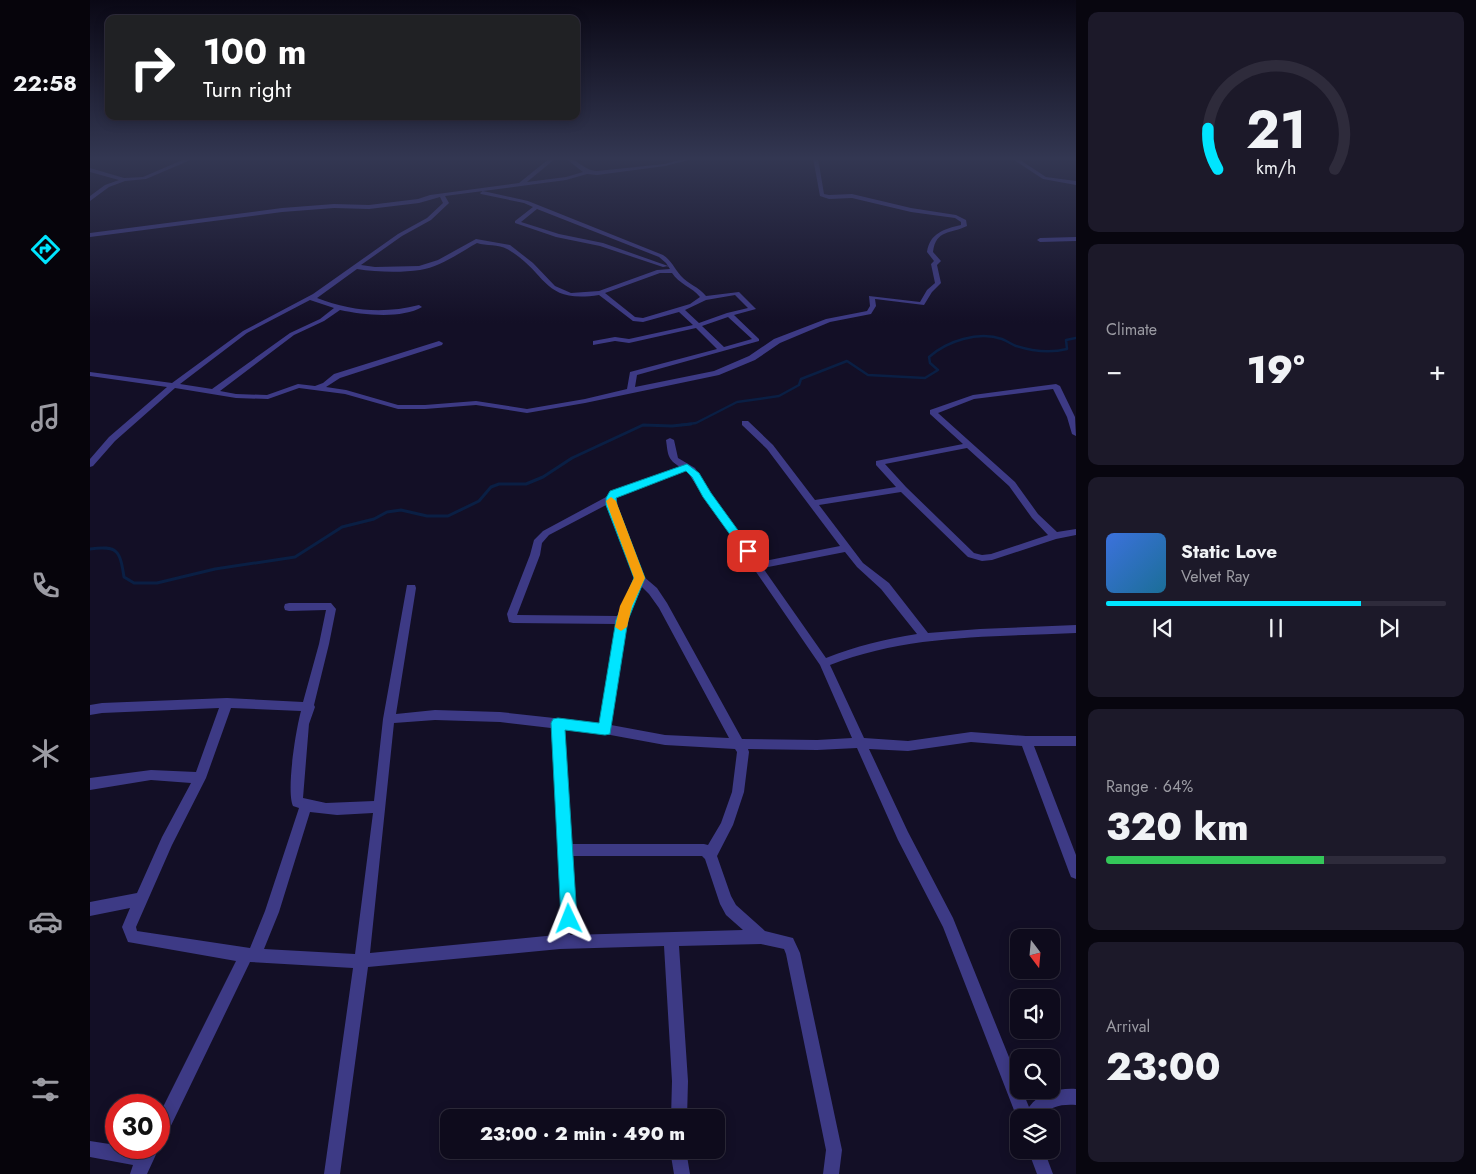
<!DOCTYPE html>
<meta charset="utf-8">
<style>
body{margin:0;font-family:Jost,sans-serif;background:#1c1929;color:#f1f3f6;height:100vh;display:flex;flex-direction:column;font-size:19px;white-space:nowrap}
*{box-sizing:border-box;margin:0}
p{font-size:16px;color:#9b9ba3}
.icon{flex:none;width:28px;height:28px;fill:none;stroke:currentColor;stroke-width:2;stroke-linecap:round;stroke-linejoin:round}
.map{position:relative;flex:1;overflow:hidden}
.panel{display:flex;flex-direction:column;gap:12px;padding:12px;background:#08060f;width:400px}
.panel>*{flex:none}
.guide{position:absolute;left:15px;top:15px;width:475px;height:105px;border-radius:10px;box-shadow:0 2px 12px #0003,0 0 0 1px #2e2b3b;background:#202124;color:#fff;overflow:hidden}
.needle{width:32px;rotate:164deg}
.fabs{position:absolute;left:920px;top:929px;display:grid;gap:10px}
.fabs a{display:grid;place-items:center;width:50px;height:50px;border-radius:10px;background:#0e0b1c;box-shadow:0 2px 12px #0003,0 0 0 1px #2e2b3b;font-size:25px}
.speed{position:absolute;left:15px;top:1094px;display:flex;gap:10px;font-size:25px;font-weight:700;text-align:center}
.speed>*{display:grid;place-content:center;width:65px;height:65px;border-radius:50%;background:#0e0b1c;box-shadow:0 2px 12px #0003,0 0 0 1px #2e2b3b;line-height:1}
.speed .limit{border:8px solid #d22;background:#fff;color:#111}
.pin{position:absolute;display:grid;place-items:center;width:42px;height:42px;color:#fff;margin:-21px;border-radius:10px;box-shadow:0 2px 8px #0006}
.me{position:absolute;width:55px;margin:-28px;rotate:358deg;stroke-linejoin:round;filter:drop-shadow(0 0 4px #0008)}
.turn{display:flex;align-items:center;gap:18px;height:105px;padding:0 15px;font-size:22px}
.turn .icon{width:65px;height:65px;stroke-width:2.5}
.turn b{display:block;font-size:35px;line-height:42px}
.big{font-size:38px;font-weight:800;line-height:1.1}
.panel .widget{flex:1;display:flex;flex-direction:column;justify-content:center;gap:8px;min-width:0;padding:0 18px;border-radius:10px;background:#1c1929}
.panel .dial{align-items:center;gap:0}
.dial svg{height:130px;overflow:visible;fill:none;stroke:#2e2b3b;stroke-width:7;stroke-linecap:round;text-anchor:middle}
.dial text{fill:#f1f3f6;stroke:none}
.song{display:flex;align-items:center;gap:15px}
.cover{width:60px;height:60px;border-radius:8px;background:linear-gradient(135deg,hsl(220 70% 55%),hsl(200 70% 35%))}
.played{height:5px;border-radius:2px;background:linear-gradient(90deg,#00e5ff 75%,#2e2b3b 75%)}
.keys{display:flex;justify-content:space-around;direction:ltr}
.heat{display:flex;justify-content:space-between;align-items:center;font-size:28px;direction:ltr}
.charge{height:8px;border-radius:4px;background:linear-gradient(90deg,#34c759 64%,#2e2b3b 0)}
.trip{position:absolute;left:350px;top:1109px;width:285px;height:50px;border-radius:10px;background:#0e0b1c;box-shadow:0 2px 12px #0003,0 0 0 1px #2e2b3b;font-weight:800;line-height:50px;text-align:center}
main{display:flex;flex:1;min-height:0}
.menu{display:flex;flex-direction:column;width:90px;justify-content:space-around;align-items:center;background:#06040b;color:#9b9ba3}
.menu .icon{width:35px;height:35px}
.menu .selected{color:#00e5ff}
.menu b{font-size:22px;color:#f1f3f6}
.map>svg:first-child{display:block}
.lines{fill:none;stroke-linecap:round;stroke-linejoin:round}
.stream-far1{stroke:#0a1f44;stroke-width:2.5}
.stream{stroke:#0a1f44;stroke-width:3}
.minor{fill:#3d3a85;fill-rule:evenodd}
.route{fill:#00e5ff;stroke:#0095a6}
.slow{fill:#f59e0b}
</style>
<main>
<nav class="menu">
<b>22:58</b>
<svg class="icon selected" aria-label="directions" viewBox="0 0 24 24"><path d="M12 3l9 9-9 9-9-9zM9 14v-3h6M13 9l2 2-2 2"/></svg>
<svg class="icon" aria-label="music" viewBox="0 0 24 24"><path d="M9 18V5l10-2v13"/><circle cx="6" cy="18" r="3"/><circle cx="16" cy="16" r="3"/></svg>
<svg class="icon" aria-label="phone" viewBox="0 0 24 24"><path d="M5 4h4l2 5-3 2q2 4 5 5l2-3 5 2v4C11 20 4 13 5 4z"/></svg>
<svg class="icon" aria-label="climate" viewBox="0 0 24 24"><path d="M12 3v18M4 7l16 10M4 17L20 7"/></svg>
<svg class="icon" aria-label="car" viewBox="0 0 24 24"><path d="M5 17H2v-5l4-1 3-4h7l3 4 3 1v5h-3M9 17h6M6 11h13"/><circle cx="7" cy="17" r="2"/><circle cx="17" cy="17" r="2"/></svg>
<svg class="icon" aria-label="filters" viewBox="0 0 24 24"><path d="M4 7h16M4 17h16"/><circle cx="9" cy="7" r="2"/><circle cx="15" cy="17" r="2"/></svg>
</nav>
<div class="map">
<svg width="986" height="1174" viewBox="0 0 986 1174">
<rect width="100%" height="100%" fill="#130f26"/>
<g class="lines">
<path class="stream-far1" d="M 591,425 L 606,423 L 647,402 L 689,396 L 709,385 L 711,379 L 757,361 L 778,375 L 835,378 L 848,370 L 840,363 L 839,357 C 857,341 888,331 912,339 C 917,341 921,344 926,346 C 942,351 961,353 977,349 L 976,340 L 986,338"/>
<path class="stream" d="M 0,549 C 28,545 30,551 34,577 L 44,583 L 67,583 L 125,569 L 205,557 L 252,527 L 284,519 L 297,512 L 311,510 L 337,516 L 358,516 L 389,501 L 401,487 L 409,484 L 436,484 L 453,477 L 482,458 L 553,425 L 582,426 L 601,424"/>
<path class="minor" d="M 97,158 L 105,158 L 56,179 L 35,181 L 19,187 L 0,201 L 0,196 L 15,185 L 29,180 L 0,172 L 0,168 L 34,178 L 53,177 Z
M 460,158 L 466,158 L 437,182 L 476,177 L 493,172 L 475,158 C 488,158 492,170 507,171 L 575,164 L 596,158 L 606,158 L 575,166 L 507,175 L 497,174 L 476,180 L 355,196 L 359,203 L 341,220 L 312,236 L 271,265 L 285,267 L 329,266 L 348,260 L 386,239 L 420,245 L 443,263 L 465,286 L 481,293 L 509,291 L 567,270 L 580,269 L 576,263 L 569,257 L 447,209 L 431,222 L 469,234 L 513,243 L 578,266 L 573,267 L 510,246 L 466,237 L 425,223 L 425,221 L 443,207 L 434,203 L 391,194 L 390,193 L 393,191 L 438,201 L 573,255 C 582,261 584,268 591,276 C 598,284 609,287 616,296 L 649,292 L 666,309 L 644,315 L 669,339 L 669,341 L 547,375 L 545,387 L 624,371 L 659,356 L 684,339 L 736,319 L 777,311 L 780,306 L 779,296 L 830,302 L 837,290 L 845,283 L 841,264 L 844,261 L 837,252 C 840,233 854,229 871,225 L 871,222 L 865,218 L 821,212 L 762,198 L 739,199 L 730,196 L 723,158 L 728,158 L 734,194 L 739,195 L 762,194 L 821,208 L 866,215 L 876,220 L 877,226 C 861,234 846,229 843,252 L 851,261 L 847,265 L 851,283 L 842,292 L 834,305 L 785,299 L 786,306 L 781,314 L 740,322 L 690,343 L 665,360 L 629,375 L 495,403 L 437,413 L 386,405 L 335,409 L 308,409 L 255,394 L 209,388 L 178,399 L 146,398 L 85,388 L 25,441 L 3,466 L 0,467 L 0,459 L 19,437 L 77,387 L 0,376 L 0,372 L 82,383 L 153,331 L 223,294 L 308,234 L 337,218 L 353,203 L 350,197 L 329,203 L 279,209 L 244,208 L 192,212 L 0,237 L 0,233 L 192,208 L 244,204 L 279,205 L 328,199 L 340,195 L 429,183 ZM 387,243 C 396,246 409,244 417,249 C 458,272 451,304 509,295 L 543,321 L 553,322 L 589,312 L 603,325 L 539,339 L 525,337 L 503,341 L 503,345 L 525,341 L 539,343 L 606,328 L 627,349 L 540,372 L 537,389 L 495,399 L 437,409 L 386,401 L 335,405 L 308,405 L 256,390 L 236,387 L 250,378 L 352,345 L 353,343 L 349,341 L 244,374 L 233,383 L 225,386 L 208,384 L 177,395 L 146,394 L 130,391 L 204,335 L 234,321 L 250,310 C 273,315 312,319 332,307 L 329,305 C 294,314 260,311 227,298 L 267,269 C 286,272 310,273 330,270 C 350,267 369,253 387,243 ZM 570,273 L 582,273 C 589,284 602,287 610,297 L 600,304 L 553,318 L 545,317 L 515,293 ZM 645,295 L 658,308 L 637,313 L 609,323 L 595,310 L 616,300 ZM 220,300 L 244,308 L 230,319 L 200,333 L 122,389 L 90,384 L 157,333 ZM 638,317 L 662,339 L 634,347 L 612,326 Z
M 921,158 L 927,158 L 956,177 L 986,181 L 986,185 L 953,179 Z
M 986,237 L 986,241 L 950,242 L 947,240 L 950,238 Z
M 966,384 L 970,386 L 985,417 L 986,436 L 982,434 L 977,417 L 963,389 L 884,399 L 848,413 L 925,482 L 948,514 L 967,532 L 986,529 L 986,535 L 966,539 L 902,560 L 892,561 L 878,557 L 811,492 L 729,505 L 773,563 L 799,583 L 838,633 L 890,629 L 986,625 L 986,633 C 903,637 819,634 740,665 L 774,738 L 818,741 L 881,732 L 936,736 L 986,736 L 986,746 L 944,746 L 986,855 L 986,879 L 981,877 L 979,872 L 932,746 L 881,742 L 818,751 L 779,749 L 818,832 L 863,918 L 929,1082 L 929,1090 L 932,1090 L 939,1107 C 950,1092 969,1088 986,1089 L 986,1105 C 972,1104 960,1106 950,1118 L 929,1118 L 929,1123 L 853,927 L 808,840 L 767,748 L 727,750 L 658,749 L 659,752 L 654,792 L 643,825 L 627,856 L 641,896 L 646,905 L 675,931 L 703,938 L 710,953 L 752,1150 L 749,1174 L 733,1174 L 736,1150 L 696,954 L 694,949 L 671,944 L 589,946 L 598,1081 L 597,1118 L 581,1118 L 582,1081 L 574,946 L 470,949 L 278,967 L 250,1174 L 234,1174 L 263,968 L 160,962 L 75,1138 L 69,1140 L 69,1115 L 146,961 L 38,942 L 32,927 L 40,908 L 0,916 L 0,902 L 47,893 L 72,837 L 101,783 L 61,780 L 0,790 L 0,778 L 61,770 L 106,772 L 129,708 L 12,713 L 0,715 L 0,705 L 12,703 L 137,698 L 213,702 L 229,644 L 236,610 L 199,611 L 195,610 L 194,607 L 195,604 L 199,603 L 241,603 L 246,609 L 239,644 L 224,705 L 225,707 L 219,724 L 213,798 L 236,803 L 284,801 L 293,719 L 317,585 L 325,585 L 326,588 L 306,714 L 345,710 L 410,712 L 510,723 L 526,624 L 423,623 L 419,622 L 417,614 L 440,555 L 444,540 L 453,531 L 518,496 L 520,492 L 590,467 C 577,459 578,454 576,440 L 580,438 L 584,440 L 588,458 L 605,468 L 621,494 L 669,562 L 750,546 L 677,449 L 652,425 L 652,421 L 658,421 L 683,445 L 725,500 L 806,487 L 786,465 L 786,461 L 873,444 L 840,414 L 840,410 L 883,395 ZM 877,448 L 919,486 L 942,518 L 958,535 L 901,554 L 892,555 L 884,553 L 816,487 L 795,464 ZM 596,470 L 730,665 L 762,738 L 727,740 L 652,739 L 577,603 L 567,588 L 553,576 L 527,505 L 527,496 ZM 518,504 L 544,578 L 528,616 L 427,615 L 450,555 L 452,543 L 459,535 ZM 755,552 L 767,567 L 791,589 L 827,634 C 795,639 766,646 736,658 L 673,568 ZM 551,586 L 559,594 L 569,608 L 639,738 L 575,735 L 521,725 L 537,620 ZM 141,708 L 211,711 C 206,729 196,791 203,806 L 209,808 L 175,911 L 160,948 L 47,931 L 46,927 L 82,845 L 116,778 ZM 345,720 L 410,722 L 461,728 L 472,919 L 466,935 L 280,953 L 304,723 ZM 473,729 L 515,734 L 575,745 L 645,749 L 647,752 L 642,792 L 631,823 L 618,845 L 614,844 L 481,844 ZM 220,812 L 247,815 L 283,813 L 265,954 L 174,949 L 189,912 ZM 482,856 L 612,856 L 615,859 L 630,904 L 636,915 L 653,930 L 480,935 L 486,919 Z
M 0,1141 L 26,1145 L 26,1148 L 51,1150 L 52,1148 L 69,1147 L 69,1148 L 57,1174 L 40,1174 L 43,1165 L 0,1157 Z
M 580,1150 L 596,1150 L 600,1174 L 584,1174 Z
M 938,1150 L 954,1150 L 963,1174 L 947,1174 Z"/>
</g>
<linearGradient id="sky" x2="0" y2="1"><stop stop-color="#0a0815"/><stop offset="0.49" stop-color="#333752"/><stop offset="1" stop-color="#333752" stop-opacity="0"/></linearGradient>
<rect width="986" height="323" fill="url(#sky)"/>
<path class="route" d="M 597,464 L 609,473 L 621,493 L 663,551 L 661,554 L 654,554 L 613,497 L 602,477 L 596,471 L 526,498 L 527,505 L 555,578 L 538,620 L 520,734 L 515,735 L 475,730 L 487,919 L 485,925 L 479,927 L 474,925 L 471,919 L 461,723 L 463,719 L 468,718 L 509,723 L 526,620 L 544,578 L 516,505 L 516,498 L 520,491 Z"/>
<path class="slow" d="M 521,497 L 526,501 L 555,578 L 542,606 L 537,627 L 531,631 L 525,627 L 530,606 L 544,578 L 516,501 Z"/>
</svg>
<div class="fabs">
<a><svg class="needle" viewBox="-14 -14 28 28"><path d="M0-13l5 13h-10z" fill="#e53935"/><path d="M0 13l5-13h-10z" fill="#9b9ba3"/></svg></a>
<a><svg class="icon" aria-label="sound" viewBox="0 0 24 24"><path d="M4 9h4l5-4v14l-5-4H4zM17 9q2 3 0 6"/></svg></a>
<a><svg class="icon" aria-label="search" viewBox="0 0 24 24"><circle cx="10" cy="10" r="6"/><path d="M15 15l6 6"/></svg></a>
<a><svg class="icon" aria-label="layers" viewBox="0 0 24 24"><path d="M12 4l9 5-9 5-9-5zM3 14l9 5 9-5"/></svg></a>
</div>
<div class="speed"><div class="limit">30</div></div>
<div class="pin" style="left:658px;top:551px;background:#d93025"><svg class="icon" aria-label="arrive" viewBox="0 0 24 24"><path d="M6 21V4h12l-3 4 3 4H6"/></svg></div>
<svg class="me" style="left:479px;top:919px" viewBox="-20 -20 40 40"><path d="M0-17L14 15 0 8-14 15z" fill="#00e5ff" stroke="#fff" stroke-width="4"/></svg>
<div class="trip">23:00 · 2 min · 490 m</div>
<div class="guide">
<div class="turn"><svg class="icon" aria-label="right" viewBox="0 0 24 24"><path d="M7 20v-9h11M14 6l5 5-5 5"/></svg><div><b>100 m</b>Turn right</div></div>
</div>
</div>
<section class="panel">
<div class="widget dial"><svg viewBox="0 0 100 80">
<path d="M14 69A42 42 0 1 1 86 69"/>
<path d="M14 69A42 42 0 0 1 8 44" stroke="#00e5ff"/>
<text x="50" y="56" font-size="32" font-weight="700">21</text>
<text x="50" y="72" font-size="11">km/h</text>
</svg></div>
<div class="widget"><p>Climate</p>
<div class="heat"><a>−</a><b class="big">19°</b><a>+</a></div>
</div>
<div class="widget">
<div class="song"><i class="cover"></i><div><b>Static Love</b><p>Velvet Ray</p></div></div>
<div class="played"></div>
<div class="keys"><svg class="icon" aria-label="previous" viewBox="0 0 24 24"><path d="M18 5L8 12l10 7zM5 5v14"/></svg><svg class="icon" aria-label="pause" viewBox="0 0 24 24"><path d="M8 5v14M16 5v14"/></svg><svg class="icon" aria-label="next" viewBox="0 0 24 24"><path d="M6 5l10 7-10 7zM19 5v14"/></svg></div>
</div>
<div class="widget"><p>Range · 64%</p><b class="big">320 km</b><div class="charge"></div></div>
<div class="widget"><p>Arrival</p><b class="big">23:00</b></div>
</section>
</main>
